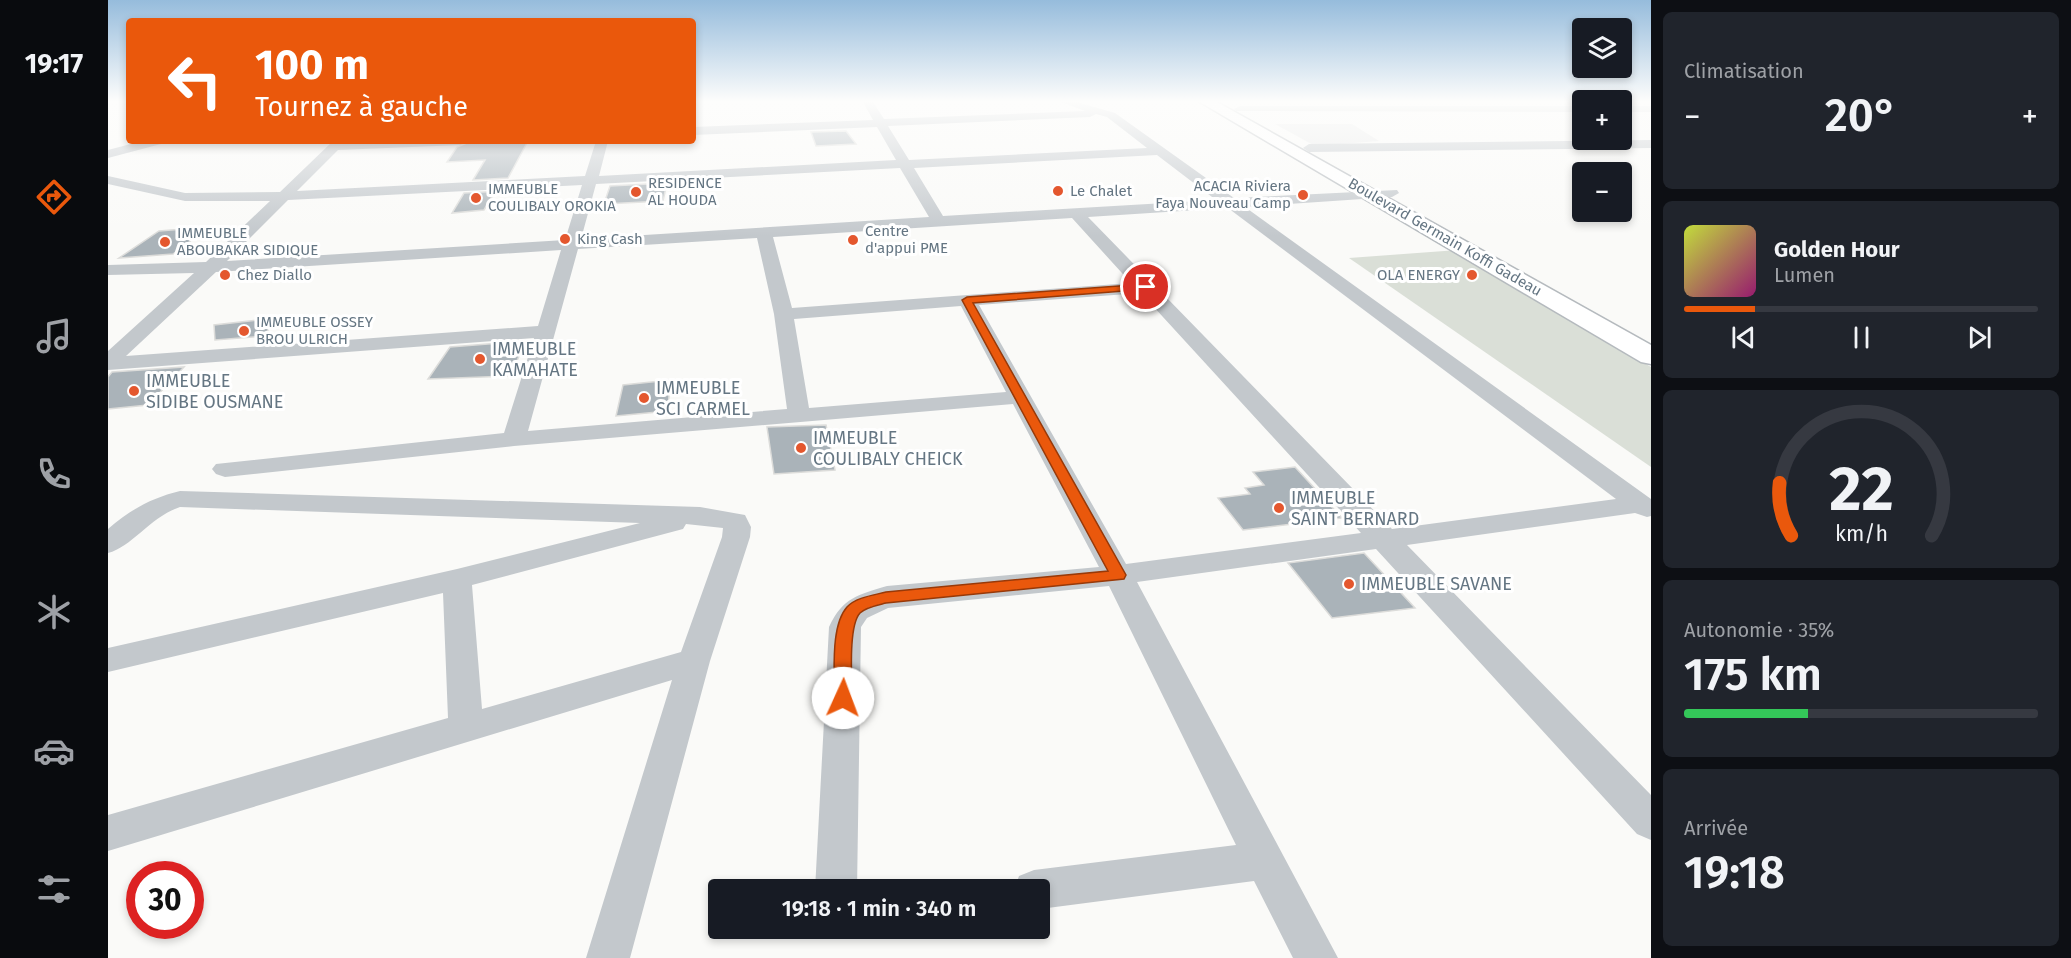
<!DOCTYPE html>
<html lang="fr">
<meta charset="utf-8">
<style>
body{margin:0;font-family:"Fira Sans",sans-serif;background:#20242c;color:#f1f3f6;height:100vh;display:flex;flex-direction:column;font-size:22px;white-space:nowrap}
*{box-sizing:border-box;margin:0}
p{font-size:20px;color:#9ea1a6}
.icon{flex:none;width:33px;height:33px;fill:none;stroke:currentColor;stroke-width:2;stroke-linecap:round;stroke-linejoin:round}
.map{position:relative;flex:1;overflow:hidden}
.details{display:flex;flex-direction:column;gap:12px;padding:12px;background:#0d0f14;width:420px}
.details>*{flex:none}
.banner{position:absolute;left:18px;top:18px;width:570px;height:126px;border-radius:6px;box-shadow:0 3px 9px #0003;background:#ea580c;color:#fff;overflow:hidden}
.controls{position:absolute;left:1464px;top:18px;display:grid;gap:12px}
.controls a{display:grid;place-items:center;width:60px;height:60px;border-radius:6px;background:#171b24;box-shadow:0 3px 9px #0003;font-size:30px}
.speed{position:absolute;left:18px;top:861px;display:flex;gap:12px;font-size:30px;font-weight:700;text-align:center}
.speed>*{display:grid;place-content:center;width:78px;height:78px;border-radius:50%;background:#171b24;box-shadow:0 3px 9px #0003;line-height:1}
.speed .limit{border:9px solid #d22;background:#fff;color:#111}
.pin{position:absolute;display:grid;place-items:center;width:51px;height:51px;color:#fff;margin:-26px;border:3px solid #fff;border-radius:50%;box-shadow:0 2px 6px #0007}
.me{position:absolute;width:66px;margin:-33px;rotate:2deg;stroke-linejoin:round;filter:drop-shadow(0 0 4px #0008)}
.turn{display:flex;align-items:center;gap:21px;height:126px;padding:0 30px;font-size:27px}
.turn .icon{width:78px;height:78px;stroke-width:2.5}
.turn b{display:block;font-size:42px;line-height:51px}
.big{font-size:45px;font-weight:600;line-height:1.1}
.details .tile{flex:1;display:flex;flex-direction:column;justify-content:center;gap:9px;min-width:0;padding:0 21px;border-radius:9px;background:#20242c}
.details .dial{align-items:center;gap:0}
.dial svg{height:156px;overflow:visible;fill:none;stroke:#363941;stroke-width:7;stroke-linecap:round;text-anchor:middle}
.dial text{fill:#f1f3f6;stroke:none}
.song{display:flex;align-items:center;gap:18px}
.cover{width:72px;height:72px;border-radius:9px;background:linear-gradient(135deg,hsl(70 70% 55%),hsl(320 70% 35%))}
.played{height:6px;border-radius:3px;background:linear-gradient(90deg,#ea580c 20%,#363941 20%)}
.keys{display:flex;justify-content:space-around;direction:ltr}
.heat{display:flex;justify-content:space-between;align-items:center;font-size:33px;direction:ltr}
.charge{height:9px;border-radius:4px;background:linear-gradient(90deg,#34c759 35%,#363941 0)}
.trip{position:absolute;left:600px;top:879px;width:342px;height:60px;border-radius:6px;background:#171b24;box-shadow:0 3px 9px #0003;font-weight:600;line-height:60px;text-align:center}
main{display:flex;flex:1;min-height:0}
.dock{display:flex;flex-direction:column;width:108px;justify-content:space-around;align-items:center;background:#090b0e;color:#9ea1a6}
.dock .icon{width:42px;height:42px}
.dock .active{color:#ea580c}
.dock b{font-size:27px;color:#f1f3f6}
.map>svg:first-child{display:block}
.built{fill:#e8e9e9}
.green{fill:#dadfd7}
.building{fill:#aab3b9;stroke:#dcdcda;stroke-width:1.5}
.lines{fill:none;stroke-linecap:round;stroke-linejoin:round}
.major-casing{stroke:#b5babe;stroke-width:3}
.minor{fill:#c3c8cc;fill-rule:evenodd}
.major{fill:#fff;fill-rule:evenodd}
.route{fill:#ea580c;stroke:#983908;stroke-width:1.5}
.poi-dot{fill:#e4572e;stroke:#fff;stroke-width:2}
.labels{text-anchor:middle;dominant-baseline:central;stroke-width:6;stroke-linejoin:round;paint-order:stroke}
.far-poi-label{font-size:15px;fill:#657683;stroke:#fff;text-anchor:start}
.far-street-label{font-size:15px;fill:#657683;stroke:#fff}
.poi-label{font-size:18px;fill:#657683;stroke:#fff;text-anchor:start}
</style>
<main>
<nav class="dock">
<b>19:17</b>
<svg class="icon active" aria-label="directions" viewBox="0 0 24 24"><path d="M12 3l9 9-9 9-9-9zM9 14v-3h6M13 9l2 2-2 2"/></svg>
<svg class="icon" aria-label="music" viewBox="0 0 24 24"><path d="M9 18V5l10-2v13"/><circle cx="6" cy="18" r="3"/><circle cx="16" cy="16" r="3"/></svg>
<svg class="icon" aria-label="phone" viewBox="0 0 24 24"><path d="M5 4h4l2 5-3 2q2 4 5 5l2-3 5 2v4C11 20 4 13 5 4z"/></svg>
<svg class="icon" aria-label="climate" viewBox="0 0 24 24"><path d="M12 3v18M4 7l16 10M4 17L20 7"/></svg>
<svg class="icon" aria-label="car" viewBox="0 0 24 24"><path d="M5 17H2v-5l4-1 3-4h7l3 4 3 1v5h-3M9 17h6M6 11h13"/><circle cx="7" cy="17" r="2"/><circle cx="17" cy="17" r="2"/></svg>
<svg class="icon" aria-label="filters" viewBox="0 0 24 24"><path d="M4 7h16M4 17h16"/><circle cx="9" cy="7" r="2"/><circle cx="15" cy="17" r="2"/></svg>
</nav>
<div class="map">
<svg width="1543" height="958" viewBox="0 0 1543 958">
<rect width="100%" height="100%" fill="#fafaf8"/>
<path class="built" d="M 1167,124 L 1244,124 L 1271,141 L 1207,146 Z"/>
<path class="green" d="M 1350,250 L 1543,367 L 1543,467 L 1241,258 Z"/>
<path class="building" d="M 738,131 L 748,144 L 708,146 L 703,132 Z
M 420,141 L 400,178 L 365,180 L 377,160 L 339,162 L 349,147 L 361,142 Z
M 559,183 L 555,201 L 496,204 L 502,186 Z
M 392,191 L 390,194 L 385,195 L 376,210 L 344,213 L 356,193 Z
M 101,227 L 65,254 L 11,258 L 51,231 Z
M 168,318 L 156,336 L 107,340 L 106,325 Z
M 418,341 L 402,376 L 320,379 L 342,347 Z
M 76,367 L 40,405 L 0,409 L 0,377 L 4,372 Z
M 562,380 L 560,411 L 508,416 L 515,385 Z
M 718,425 L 727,470 L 666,474 L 659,427 Z
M 1187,467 L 1234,518 L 1135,530 L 1110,498 L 1142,494 L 1137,488 L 1156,485 L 1145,472 Z
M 1256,553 L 1307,608 L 1224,618 L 1180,563 Z"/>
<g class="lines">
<defs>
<path id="major" d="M 1092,102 L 1109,102 L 1543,345 L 1543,364 L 1533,362 Z"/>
</defs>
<use href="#major" class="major-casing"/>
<path class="minor" d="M 755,102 L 765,102 L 776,119 L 977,111 L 953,102 L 969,102 L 1007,113 L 1126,198 L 1289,190 L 1291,193 L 1284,197 L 1137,207 L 1543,499 L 1543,516 L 1539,517 L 1527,513 L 1299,545 L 1543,795 L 1543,840 L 1529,834 L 1268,549 L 1029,582 L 1230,958 L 1185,958 L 1146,881 L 932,909 L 932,890 L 906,890 L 911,876 L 926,870 L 1128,845 L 1001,586 L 780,608 L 759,618 L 753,627 L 749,890 L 707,890 L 721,627 C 735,597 750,595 779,586 L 991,567 L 905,404 L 406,446 L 117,477 L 108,474 L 104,469 L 108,464 L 396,433 L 426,338 L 0,370 L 0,351 L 86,273 L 0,275 L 0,265 L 98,262 L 162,201 L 77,201 L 0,184 L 0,176 L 77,193 L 172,192 L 225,141 L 359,141 L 353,145 L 230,150 L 189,191 L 477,176 L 488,141 L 500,141 L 491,176 L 788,160 L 769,127 L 585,135 L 585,127 L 765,120 ZM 988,114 L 999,117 L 1039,148 L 801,160 L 780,126 L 982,117 ZM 1049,155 L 1108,200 L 835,216 L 806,168 ZM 792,168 L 821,217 L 473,239 L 488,184 ZM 474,185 L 457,240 L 119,261 L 180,200 ZM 1120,208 L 1508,499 L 1284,529 L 980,217 ZM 964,218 L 1023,283 L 684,308 L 665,237 ZM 649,238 L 666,314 L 679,409 L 420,431 L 470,249 ZM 453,250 L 430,326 L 18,356 L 108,272 ZM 1033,293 L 1253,533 L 1018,564 L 871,305 ZM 853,306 L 898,392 L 701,408 L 686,319 Z
M 1132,106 L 1474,106 L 1474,112 L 1128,111 L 1126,109 Z
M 1514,106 L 1543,106 L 1543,112 L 1514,112 Z
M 1543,140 L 1543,148 L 1201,152 L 1195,148 L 1201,144 Z
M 34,141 L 55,141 L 53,144 L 0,158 L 0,150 Z
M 72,491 L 592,507 L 637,515 L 643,527 L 642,537 L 602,661 L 522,958 L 478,958 L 564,680 L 0,851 L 0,815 L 340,718 L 335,593 L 0,672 L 0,648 L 349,569 L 532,523 L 72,507 C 42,517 24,547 0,553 L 0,529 C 22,510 43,498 72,491 ZM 578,524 L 615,528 L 614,537 L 573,652 L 374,709 L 364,585 L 575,529 Z"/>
<use href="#major" class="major"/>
</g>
<linearGradient id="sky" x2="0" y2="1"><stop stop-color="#96bcdc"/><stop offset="0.43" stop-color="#fdfdfc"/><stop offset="1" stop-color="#fdfdfc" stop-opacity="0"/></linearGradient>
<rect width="1543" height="236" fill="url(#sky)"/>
<path class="route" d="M 1038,284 L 1043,287 L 1041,289 L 865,303 L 1018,575 L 1016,579 L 778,603 C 770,605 758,607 752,613 C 740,626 744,680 744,698 L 741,703 L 735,706 L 728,703 L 726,698 C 727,673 722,626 739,607 C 748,597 767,595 778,592 L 1000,571 L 854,300 L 859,297 Z"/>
<g class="poi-dot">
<circle cx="950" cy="191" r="6"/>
<circle cx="528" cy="192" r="6"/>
<circle cx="1195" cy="195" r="6"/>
<circle cx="368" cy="198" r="6"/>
<circle cx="457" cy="239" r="6"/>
<circle cx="745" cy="240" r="6"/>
<circle cx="57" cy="242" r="6"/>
<circle cx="117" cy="275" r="6"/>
<circle cx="1364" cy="275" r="6"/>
<circle cx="136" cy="331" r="6"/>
<circle cx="372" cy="359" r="6"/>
<circle cx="26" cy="391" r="6"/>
<circle cx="536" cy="398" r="6"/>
<circle cx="693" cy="448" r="6"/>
<circle cx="1171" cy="508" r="6"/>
<circle cx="1241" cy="584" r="6"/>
</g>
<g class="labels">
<g class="far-poi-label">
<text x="540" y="183">RESIDENCE<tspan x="540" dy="17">AL HOUDA</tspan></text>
<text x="1183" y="186" text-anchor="end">ACACIA Riviera<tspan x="1183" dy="17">Faya Nouveau Camp</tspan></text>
<text x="380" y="189">IMMEUBLE<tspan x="380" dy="17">COULIBALY OROKIA</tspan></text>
<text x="962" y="191">Le Chalet</text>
<text x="757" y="231">Centre<tspan x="757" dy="17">d'appui PME</tspan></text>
<text x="69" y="233">IMMEUBLE<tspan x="69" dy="17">ABOUBAKAR SIDIQUE</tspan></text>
<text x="469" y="239">King Cash</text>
<text x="129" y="275">Chez Diallo</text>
<text x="1352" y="275" text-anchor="end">OLA ENERGY</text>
<text x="148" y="322">IMMEUBLE OSSEY<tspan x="148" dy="17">BROU ULRICH</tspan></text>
</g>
<g class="far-street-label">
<text transform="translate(1337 237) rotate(30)">Boulevard Germain Koffi Gadeau</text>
</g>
<g class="poi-label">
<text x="384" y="349">IMMEUBLE<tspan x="384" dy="21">KAMAHATE</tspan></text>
<text x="38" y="381">IMMEUBLE<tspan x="38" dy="21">SIDIBE OUSMANE</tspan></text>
<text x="548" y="388">IMMEUBLE<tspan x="548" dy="21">SCI CARMEL</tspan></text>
<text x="705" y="438">IMMEUBLE<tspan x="705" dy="21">COULIBALY CHEICK</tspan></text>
<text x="1183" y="498">IMMEUBLE<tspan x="1183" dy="21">SAINT BERNARD</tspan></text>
<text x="1253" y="584">IMMEUBLE SAVANE</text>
</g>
</g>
</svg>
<div class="controls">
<a><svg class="icon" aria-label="layers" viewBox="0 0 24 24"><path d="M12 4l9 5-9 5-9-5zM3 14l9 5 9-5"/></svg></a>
<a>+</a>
<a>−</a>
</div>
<div class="speed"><div class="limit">30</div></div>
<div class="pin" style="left:1038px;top:287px;background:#d93025"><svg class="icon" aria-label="arrive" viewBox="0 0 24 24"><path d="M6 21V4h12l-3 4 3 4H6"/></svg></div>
<svg class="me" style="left:735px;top:698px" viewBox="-20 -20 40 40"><circle r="19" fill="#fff"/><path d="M0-13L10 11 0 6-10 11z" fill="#ea580c"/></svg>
<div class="trip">19:18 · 1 min · 340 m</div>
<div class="banner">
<div class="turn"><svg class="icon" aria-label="left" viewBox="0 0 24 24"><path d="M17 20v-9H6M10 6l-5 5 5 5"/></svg><div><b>100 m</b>Tournez à gauche</div></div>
</div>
</div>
<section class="details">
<div class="tile"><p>Climatisation</p>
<div class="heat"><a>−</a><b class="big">20°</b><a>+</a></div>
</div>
<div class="tile">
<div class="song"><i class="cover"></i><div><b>Golden Hour</b><p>Lumen</p></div></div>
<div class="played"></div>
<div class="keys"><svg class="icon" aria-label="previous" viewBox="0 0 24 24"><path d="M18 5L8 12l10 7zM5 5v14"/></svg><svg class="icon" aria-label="pause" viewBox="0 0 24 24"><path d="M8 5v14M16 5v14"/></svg><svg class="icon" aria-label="next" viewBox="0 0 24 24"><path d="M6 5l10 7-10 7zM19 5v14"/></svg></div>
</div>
<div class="tile dial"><svg viewBox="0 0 100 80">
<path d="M14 69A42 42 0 1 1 86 69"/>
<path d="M14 69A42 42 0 0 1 8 42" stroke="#ea580c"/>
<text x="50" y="56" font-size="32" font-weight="700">22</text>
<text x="50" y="72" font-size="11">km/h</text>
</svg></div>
<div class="tile"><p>Autonomie · 35%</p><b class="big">175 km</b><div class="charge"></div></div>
<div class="tile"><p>Arrivée</p><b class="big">19:18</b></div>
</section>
</main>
